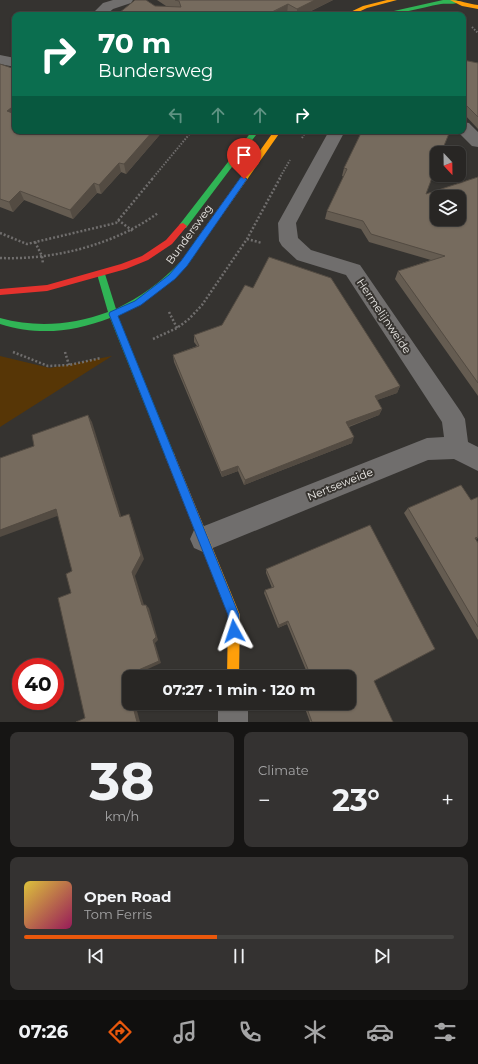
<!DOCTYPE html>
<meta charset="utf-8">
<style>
body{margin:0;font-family:Montserrat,sans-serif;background:#343231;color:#f1f3f6;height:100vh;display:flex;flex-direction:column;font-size:15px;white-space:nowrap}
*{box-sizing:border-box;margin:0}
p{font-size:13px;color:#a5a5a6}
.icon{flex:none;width:22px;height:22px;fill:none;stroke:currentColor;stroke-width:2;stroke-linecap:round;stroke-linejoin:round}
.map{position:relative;height:722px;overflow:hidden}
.drawer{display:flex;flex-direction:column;gap:10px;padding:10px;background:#161514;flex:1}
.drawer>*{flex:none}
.top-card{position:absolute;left:12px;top:12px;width:454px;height:122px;border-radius:8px;box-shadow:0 1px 3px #0004,0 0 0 1px #444341;background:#0b6e4f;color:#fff;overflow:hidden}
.needle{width:26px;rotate:158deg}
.tools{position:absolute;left:430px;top:146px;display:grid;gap:8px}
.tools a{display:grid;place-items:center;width:36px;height:36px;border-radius:8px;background:#282624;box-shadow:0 1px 3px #0004,0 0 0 1px #444341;font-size:20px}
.speed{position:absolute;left:12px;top:658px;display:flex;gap:8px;font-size:20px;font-weight:700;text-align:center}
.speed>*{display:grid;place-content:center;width:52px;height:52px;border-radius:50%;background:#282624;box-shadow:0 1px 3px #0004,0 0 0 1px #444341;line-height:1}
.speed .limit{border:6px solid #d22;background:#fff;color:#111}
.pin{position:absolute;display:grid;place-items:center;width:34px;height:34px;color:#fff;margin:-41px -17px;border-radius:50% 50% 50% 0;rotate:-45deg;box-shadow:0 0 4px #0007}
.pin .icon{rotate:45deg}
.me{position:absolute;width:44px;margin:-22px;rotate:355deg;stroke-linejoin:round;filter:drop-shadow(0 0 3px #0008)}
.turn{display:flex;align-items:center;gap:14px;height:84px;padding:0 20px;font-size:18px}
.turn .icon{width:52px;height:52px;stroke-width:2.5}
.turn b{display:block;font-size:28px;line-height:34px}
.lanes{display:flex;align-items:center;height:38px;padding:0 20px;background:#0003;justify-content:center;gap:20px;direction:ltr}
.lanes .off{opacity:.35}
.big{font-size:30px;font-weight:700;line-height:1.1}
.drawer .widget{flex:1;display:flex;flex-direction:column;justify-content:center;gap:6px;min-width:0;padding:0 14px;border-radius:8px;background:#343231}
.drawer .dial{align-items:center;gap:0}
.dial b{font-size:52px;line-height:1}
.song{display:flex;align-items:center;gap:12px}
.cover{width:48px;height:48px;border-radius:6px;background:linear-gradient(135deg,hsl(50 70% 55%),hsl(330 70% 35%))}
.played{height:4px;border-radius:2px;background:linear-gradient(90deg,#ea580c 45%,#444341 45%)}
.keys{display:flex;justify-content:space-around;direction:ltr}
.heat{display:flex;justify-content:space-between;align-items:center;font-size:22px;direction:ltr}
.drawer .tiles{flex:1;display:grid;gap:10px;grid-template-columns:1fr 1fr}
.widget:last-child{grid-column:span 2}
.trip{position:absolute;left:122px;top:670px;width:234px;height:40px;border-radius:8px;background:#282624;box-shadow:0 1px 3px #0004,0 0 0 1px #444341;font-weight:700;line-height:40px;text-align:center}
.tab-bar{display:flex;height:64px;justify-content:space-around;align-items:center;background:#100f0e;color:#a5a5a6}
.tab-bar .icon{width:28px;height:28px}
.tab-bar .selected{color:#ea580c}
.tab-bar b{font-size:18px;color:#f1f3f6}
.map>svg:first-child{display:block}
.green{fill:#573606}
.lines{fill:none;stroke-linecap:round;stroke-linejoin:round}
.path-far1{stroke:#706e6d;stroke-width:2;stroke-dasharray:1.5 1.5;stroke-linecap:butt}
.path{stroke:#706e6d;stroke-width:2.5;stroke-dasharray:2 2;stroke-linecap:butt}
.street{fill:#706e6d;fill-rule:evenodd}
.fast{fill:#30b455;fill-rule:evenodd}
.slow{fill:#ff9f0a;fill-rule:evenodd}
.jam{fill:#e5322d;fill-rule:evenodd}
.wall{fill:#655c51}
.shaded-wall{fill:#534b42}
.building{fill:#766b5e;stroke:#534b42;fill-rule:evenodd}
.route{fill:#1a73e8;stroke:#114b97}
.labels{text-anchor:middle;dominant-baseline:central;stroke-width:4;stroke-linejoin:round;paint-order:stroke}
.street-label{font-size:11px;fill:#eae8e5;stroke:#36332f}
</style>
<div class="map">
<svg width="478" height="722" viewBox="0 0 478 722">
<rect width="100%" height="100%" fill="#353330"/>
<path class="green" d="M 0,356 L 50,368 L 112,356 L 0,427 Z"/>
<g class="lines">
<path class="path-far1" d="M 472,27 L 478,33
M 302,138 L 306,131
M 152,179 L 192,131
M 279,179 L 290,160"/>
<path class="path" d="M 118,220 L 133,231
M 0,233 L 27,244 L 116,223 L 153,178
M 247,239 L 262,243
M 35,242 L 42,256 L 43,264
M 0,258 C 54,260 114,245 158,213
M 169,312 L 177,328
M 153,339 L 177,328 L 189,319 L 202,305 L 247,239 L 280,178
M 13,352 L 48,366 L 69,365 L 101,358
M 65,352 L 69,365"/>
<path class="street" d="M 113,0 L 133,0 L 131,3 L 113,9 L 106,15 L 91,15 L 103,3 Z
M 0,55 L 15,58 L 15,67 L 0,64 Z
M 463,122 L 469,123 L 478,132 L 478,147 L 472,146 L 457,131 L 463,131 Z
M 329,131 L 345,131 L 296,223 L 298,238 L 311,250 L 360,265 L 461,412 L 465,419 L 468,442 L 478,447 L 478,471 L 454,459 L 428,460 L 203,552 L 194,548 L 190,539 L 194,530 L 427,438 L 444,437 L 442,422 L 346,275 L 297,260 L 282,246 L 279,241 L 278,223 Z
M 218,703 L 248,703 L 248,722 L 218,722 Z"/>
<path class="fast" d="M 443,0 L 456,0 L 459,2 C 454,5 447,3 441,4 C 419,8 398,15 376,15 Z
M 252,131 L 259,131 L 186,228 L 180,228 L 179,226 L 180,224 Z
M 201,236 L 204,237 L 205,239 L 204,241 C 198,249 193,259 186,266 C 166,288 144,303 118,316 L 175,456 L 174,459 L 170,461 L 166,459 L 165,456 L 110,318 C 73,332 39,336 0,324 L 0,318 C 37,328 72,325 108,312 L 97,274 L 98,272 L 104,272 L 105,274 L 116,309 C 140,297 162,282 180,262 C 187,254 192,245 198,237 Z"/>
<path class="slow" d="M 387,0 L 397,0 L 367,8 L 352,15 L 344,15 L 363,6 Z
M 450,0 C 460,0 468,4 478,5 L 478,9 L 462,6 Z
M 274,131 L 281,131 L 204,241 L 198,241 L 197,239 L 198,237 Z
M 170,451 L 174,453 L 175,456 L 240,615 L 239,677 L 227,677 L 228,615 L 165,456 L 166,453 Z"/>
<path class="jam" d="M 183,223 L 187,226 L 172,244 L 148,260 L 126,269 L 47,291 L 0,295 L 0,289 L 47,285 L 121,264 L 142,256 L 166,240 L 180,224 Z"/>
</g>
<path class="wall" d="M 157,0 L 333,0 L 303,15 L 290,15 L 287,14 L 285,15 L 112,15 L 155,6 L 166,6 Z
M 463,60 L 478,63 L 478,129 L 463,113 Z
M 0,64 L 15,131 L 28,131 L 28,132 L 163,131 L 126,174 L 121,172 L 101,194 L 97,193 L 73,219 L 24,200 L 13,212 L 0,207 Z
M 344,168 L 426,194 L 478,177 L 478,396 L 395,279 L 398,271 L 431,260 L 369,242 L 361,229 L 325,219 L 327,211 L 344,177 L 342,176 Z
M 194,335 L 400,386 L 397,393 L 377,400 L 382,409 L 379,415 L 349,427 L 352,443 L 244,485 L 238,471 L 222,477 L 174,362 L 173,355 L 197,346 L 194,342 Z
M 478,497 L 478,538 L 476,539 L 478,543 L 478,640 L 404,513 L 408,508 L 471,500 Z
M 266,569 L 374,681 L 393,722 L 310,722 L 303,703 L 349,703 L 308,675 L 287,624 L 278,628 L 264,593 L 265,590 L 272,588 L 266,573 Z"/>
<path class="shaded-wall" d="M 315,0 L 333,0 L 303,15 L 297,15 L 297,9 Z
M 288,4 L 287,14 L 285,15 L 268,15 Z
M 15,105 L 15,117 L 7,111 Z
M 153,131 L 163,131 L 126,174 L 124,164 Z
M 119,163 L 121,172 L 101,194 L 99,185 Z
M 94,183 L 97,193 L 73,219 L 70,210 Z
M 20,191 L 24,200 L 13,212 L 9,202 Z
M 400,386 L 397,393 L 372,402 L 375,396 Z
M 382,409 L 379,415 L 344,428 L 346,422 Z
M 88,415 L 92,422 L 123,522 L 120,517 Z
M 354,437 L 352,443 L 244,485 L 245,480 Z
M 238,466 L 238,471 L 222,477 L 221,472 Z
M 56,509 L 60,515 L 0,537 L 0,530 Z
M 129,514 L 131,519 L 144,559 L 135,576 L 145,608 L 142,605 L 132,572 Z
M 146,605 L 149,608 L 158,640 L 155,643 L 161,663 L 139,673 L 141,677 L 138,677 L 136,671 L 153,640 Z
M 288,621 L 287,624 L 278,628 L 279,625 Z
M 132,703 L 135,703 L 140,722 L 137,722 Z"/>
<path class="building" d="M 135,0 L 146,0 L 155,6 L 181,7 L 179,1 L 175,0 L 315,0 L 297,9 L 288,4 L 268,14 L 265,13 L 260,15 L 112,15 L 116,12 L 119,13 Z
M 463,60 L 478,63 L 478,117 L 463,102 Z
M 0,64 L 15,69 L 15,105 L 7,111 L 15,114 L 15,131 L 25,131 L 25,132 L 37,131 L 153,131 L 124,164 L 119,163 L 99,185 L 94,183 L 70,210 L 20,191 L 9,202 L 0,199 Z
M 362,131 L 450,131 L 441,153 L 437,153 L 437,164 L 426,194 L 478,177 L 478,383 L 398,271 L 445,256 L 371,234 L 363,221 L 327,211 L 347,169 L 344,168 ZM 437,197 L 459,197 L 459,219 L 437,219 Z
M 269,257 L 331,278 L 400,386 L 375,396 L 382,409 L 346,422 L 354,437 L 245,480 L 238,466 L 221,472 L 173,355 L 199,346 L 194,335 L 222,325 L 245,285 L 253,288 Z
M 88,415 L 120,517 L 129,514 L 141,555 L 132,572 L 142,605 L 146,605 L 156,637 L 153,640 L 159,661 L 136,671 L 138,677 L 129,677 L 129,703 L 132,703 L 137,722 L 76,722 L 85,718 L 58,598 L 71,593 L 66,574 L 72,571 L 56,509 L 0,530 L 0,458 L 34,446 L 32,435 Z
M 461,485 L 471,500 L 478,497 L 478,537 L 475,538 L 478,543 L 478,627 L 408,508 Z
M 370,525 L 435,649 L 374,681 L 393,722 L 312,722 L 305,703 L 349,703 L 349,677 L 304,677 L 310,674 L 288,621 L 279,625 L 265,590 L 274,587 L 266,569 Z"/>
<path class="route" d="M 241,177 L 244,177 L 247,179 L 187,266 L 175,279 L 141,305 L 118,316 L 239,615 L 239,631 L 238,635 L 234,636 L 229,635 L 228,631 L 228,615 L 109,314 L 110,312 L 135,301 L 169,275 L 181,261 Z"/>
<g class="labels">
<g class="street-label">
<text transform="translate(189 234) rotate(-54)">Bundersweg</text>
<text transform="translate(384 316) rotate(56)">Hermelijnweide</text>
<text transform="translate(340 484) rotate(-22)">Nertseweide</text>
</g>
</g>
</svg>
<div class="tools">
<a><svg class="needle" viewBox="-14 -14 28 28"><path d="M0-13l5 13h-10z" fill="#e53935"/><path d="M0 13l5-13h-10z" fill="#a5a5a6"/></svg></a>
<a><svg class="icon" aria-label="layers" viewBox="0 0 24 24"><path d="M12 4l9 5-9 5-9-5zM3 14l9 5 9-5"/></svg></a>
</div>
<div class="speed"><div class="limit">40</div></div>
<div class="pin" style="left:244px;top:179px;background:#d93025"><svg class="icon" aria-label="arrive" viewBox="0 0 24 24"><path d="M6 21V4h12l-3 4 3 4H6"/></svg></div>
<svg class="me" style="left:234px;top:631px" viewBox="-20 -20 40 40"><path d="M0-17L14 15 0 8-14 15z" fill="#1a73e8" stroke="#fff" stroke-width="4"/></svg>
<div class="trip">07:27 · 1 min · 120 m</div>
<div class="top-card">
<div class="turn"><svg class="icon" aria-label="right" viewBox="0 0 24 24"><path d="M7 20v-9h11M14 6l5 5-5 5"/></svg><div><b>70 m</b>Bundersweg</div></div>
<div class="lanes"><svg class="icon off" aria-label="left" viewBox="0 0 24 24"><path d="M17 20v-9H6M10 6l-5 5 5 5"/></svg><svg class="icon off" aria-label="ahead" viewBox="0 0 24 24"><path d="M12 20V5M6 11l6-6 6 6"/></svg><svg class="icon off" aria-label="ahead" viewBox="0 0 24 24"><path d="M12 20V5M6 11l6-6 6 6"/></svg><svg class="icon" aria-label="right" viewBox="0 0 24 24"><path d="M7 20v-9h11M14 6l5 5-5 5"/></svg></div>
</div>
</div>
<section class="drawer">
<div class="tiles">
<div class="widget dial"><b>38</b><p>km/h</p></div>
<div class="widget"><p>Climate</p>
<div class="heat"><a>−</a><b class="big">23°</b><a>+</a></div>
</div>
<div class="widget">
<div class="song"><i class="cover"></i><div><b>Open Road</b><p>Tom Ferris</p></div></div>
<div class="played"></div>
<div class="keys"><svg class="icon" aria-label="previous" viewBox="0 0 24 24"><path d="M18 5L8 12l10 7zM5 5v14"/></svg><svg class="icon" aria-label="pause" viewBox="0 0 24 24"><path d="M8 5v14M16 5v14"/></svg><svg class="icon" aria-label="next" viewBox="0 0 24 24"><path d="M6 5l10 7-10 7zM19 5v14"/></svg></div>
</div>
</div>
</section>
<nav class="tab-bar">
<b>07:26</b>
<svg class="icon selected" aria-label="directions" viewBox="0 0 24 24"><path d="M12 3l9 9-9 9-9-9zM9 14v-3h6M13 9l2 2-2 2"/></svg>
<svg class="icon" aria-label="music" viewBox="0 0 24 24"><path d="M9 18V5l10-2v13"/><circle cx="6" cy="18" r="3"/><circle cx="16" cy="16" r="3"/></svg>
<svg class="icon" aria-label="phone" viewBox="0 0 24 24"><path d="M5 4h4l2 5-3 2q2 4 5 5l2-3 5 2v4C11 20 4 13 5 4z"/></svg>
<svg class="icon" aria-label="climate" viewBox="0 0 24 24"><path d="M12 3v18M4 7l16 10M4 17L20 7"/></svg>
<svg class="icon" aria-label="car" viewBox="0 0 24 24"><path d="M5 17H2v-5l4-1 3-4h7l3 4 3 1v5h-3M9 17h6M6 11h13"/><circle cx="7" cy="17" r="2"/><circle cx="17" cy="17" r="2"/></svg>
<svg class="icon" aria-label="filters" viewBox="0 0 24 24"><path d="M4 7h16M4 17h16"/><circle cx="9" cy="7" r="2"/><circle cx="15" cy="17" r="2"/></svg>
</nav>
